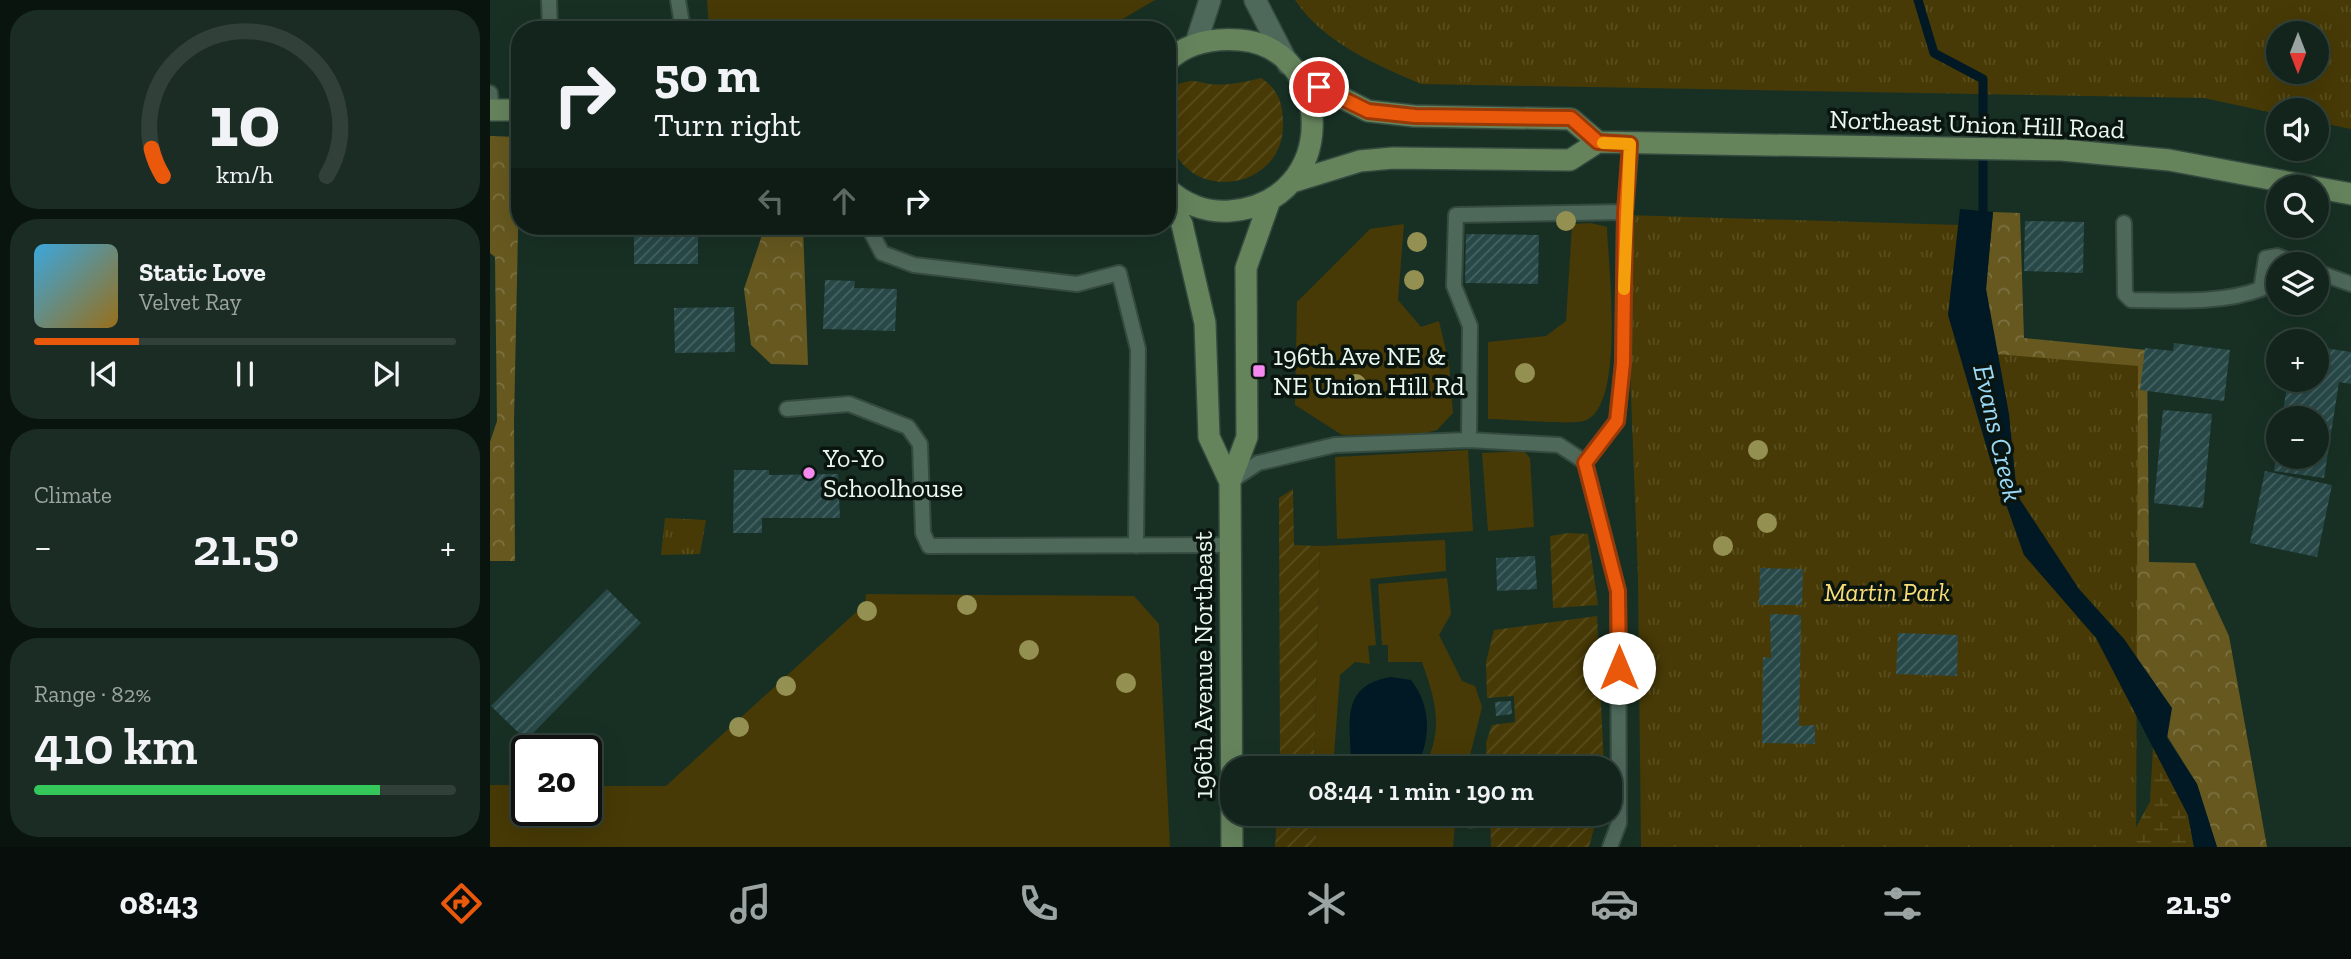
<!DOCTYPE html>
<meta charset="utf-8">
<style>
body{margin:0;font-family:"Zilla Slab",serif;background:#1b2c24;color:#f1f3f6;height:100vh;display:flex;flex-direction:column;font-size:26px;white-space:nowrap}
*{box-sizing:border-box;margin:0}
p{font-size:23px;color:#9ca4a3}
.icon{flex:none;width:38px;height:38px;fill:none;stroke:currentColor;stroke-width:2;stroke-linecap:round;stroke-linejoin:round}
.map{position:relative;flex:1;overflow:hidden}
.details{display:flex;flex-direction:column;gap:10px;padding:10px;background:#0a140f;width:490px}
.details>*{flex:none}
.guide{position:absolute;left:21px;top:21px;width:665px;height:214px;border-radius:28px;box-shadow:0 7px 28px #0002,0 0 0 2px #31413a;background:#12241b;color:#f1f3f6;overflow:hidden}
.needle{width:46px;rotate:180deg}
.controls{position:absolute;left:1776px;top:21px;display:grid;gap:14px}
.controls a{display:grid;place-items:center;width:63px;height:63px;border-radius:50%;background:#12241b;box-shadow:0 7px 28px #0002,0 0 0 2px #31413a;font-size:35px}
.speed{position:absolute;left:21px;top:735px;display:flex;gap:14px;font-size:35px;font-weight:700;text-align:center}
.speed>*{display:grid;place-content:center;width:91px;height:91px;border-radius:50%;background:#12241b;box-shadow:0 7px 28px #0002,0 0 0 2px #31413a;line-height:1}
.speed .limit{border:4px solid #111;border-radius:10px;background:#fff;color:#111}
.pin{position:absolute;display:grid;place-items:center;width:60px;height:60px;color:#fff;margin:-30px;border:4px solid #fff;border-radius:50%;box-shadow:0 2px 7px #0007}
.me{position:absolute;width:77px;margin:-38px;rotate:0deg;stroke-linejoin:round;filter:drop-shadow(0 0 5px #0008)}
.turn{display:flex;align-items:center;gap:24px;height:147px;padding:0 28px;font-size:32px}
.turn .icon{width:91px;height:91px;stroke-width:2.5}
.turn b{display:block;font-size:49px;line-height:60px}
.lanes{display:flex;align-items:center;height:66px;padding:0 28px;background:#0003;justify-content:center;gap:35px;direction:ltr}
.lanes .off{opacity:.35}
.big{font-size:52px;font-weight:600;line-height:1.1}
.details .tile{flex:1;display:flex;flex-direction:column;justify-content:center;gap:10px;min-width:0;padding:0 24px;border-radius:28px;background:#1b2c24}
.details .dial{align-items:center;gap:0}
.dial svg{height:182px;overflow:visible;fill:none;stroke:#31413a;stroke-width:7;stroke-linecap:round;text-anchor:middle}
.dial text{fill:#f1f3f6;stroke:none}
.song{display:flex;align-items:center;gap:21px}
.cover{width:84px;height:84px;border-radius:10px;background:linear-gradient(135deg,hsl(200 70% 55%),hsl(40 70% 35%))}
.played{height:7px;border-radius:4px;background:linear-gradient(90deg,#ea580c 25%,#31413a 25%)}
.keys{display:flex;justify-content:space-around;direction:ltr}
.heat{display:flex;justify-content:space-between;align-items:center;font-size:38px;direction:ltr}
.charge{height:10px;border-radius:5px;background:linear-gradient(90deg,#34c759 82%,#31413a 0)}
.trip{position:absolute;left:730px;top:756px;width:402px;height:70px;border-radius:28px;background:#12241b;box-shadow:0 7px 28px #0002,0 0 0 2px #31413a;font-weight:600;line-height:70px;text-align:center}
.menu{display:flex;height:112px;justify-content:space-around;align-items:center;background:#070e0b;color:#9ca4a3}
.menu .icon{width:49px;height:49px}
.menu .current{color:#ea580c}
.menu b{font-size:32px;color:#f1f3f6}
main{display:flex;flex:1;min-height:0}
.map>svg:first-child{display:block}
.grass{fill:#473a06}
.forest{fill:url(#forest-crowns)}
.wetland{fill:url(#wetland-marsh)}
.park{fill:url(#park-tufts);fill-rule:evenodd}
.garden{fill:url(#garden-furrows)}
.water{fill:#011924}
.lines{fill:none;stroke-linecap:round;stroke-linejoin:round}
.stream{stroke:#011924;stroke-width:9}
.building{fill:url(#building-hatch)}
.lane-casing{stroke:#354a3f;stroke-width:18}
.street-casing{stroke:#354a3f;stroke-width:24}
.secondary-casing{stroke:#354a3f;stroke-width:24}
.lane{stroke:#4e685a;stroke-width:14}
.street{stroke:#4e685a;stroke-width:21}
.secondary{stroke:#65845c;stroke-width:21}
.tree{fill:#949052}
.route-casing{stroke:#983908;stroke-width:18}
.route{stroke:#ea580c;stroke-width:12}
.slow{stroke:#f59e0b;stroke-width:12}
.poi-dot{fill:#f589ef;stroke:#0b1510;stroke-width:2.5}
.labels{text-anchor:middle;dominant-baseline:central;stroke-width:7;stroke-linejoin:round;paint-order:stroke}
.street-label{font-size:26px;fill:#eaf9f0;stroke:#0b1510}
.poi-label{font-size:26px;fill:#eaf9f0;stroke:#0b1510;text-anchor:start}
.park-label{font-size:26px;font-style:italic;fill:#f9de77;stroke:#0b1510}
.water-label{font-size:28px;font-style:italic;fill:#9ad9f6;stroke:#0b1510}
</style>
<main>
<section class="details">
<div class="tile dial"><svg viewBox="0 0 100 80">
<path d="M14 69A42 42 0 1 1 86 69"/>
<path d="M14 69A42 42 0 0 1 9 57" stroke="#ea580c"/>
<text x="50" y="56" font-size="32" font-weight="700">10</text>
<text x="50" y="72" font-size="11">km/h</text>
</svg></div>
<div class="tile">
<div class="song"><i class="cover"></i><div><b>Static Love</b><p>Velvet Ray</p></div></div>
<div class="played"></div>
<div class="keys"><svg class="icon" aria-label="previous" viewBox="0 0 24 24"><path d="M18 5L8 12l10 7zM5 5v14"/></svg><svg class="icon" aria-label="pause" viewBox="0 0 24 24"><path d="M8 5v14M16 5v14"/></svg><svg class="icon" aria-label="next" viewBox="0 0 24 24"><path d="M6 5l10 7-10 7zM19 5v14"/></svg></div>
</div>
<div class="tile"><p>Climate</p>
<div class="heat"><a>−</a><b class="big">21.5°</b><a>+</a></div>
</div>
<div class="tile"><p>Range · 82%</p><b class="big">410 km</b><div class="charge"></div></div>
</section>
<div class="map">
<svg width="1861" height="847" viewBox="0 0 1861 847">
<defs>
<pattern id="forest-crowns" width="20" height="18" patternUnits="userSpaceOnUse" patternTransform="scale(1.75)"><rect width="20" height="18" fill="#66581f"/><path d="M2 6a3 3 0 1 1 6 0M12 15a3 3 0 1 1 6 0" fill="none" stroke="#7c7140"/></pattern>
<pattern id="wetland-marsh" width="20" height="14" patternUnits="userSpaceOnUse" patternTransform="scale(1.75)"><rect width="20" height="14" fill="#473a06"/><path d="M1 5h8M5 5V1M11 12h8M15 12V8" fill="none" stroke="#594e1e"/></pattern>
<pattern id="park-tufts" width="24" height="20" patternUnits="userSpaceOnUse" patternTransform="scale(1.75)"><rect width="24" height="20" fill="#473a06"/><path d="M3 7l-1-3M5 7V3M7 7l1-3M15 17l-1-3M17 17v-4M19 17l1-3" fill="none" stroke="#594e1e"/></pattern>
<pattern id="garden-furrows" width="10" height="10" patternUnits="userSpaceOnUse" patternTransform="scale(1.75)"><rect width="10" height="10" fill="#473a06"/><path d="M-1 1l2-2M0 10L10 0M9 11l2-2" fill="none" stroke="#594e1e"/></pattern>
<pattern id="building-hatch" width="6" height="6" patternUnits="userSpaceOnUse" patternTransform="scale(1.75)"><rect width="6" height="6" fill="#284848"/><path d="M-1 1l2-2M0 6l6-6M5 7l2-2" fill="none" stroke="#476363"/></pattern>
</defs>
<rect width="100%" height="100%" fill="#183024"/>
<path class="grass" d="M 217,0 L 665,0 L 614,30 L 219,30 Z
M 1101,223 L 1117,227 C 1118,264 1136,408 1094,421 C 1079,425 1017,419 998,419 L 998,342 L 1056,336 L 1076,321 L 1082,224 Z
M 914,224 L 908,300 L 931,327 L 949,321 L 959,363 L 963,413 L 947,430 L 932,434 L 852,435 L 805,405 L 807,302 L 880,229 Z
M 978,450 L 983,531 L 847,539 L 845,457 Z
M 1034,451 L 1040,458 L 1044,527 L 998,531 L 992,453 Z
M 955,540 L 956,571 L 880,579 L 886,645 L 878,646 L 880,664 L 865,662 L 850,675 L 843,768 L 824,768 L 830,546 Z
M 957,578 L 961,614 L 949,635 L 972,681 L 985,686 L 992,707 L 977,768 L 934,768 C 954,728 946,702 932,662 L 898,662 L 898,645 L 892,645 L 888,584 Z
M 376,594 L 644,596 L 669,624 L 680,847 L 0,847 L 0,785 L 37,785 L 37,810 L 96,810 L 96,786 L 176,786 L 375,604 Z
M 827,814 L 966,814 L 963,847 L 826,847 Z"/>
<path class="forest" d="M 0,136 L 30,137 L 24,422 L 25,561 L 0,561 L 0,442 L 7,421 L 5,257 L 0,253 Z
M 1503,212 L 1530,213 L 1534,338 L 1657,350 L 1659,562 L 1705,563 L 1739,636 L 1777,847 L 1727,847 L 1707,784 L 1527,495 L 1496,289 Z
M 275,226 L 313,226 L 318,365 L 281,364 L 261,345 L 254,289 Z"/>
<path class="wetland" d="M 1663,747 L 1698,815 L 1704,847 L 1635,847 L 1660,802 Z"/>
<path class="park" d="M 805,0 L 1861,0 L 1861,129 L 1827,122 L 1827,110 L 1788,110 L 1788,114 L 1714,98 L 931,84 C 885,64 834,43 805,0 ZM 1788,33 L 1827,33 L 1827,72 L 1788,72 Z
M 1134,215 L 1469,225 L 1469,351 L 1648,366 L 1646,847 L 1151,847 L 1148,576 Z
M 175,518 L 216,520 L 210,554 L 171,555 Z"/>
<path class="garden" d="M 771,78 C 788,89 793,103 793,123 C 795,208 645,206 686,85 C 703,79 703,81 719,84 C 737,86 755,82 771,78 Z
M 803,489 L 804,545 L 830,546 L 824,768 L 790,768 L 789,498 Z
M 1078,533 L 1098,534 L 1108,605 L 1063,608 L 1060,536 Z
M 1107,616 L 1114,768 L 997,768 L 996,743 L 1002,725 L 1025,722 L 1024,696 L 997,698 L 996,662 L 1004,630 Z
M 787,814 L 827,814 L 826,847 L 785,847 Z
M 1000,814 L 1108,814 L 1099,847 L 1001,847 Z"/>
<path class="water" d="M 1470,209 L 1503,212 L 1496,289 L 1519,414 L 1527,495 L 1589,589 L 1634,639 L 1682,708 L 1677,738 L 1707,784 L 1727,847 L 1704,847 L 1698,815 L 1606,638 L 1534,555 L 1500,459 L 1458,315 Z
M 901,677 L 921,680 C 942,707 941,739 926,768 L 861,768 C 861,724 848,686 901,677 Z"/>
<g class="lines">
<path class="stream" d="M 1428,0 L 1444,53 L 1493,79 L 1493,221"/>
</g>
<path class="building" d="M 1535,221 L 1594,222 L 1593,273 L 1534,271 Z
M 144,226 L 208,226 L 208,264 L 144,264 Z
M 976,234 L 1049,235 L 1048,284 L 975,283 Z
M 335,280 L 365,281 L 364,288 L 407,289 L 405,331 L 333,329 Z
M 244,307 L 245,352 L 185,353 L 184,308 Z
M 1684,343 L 1740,350 L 1734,401 L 1650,390 L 1655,348 L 1683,351 Z
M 1827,347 L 1861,352 L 1861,384 L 1849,382 L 1834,478 L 1784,471 L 1787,450 L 1788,457 L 1827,457 L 1827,418 L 1792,418 L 1798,380 L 1827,380 Z
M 1673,410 L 1722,414 L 1713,508 L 1664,503 Z
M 244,470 L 279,470 L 279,475 L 348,474 L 350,518 L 272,518 L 272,533 L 243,533 Z
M 1775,471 L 1842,485 L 1827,557 L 1760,543 Z
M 1045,556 L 1047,589 L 1007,591 L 1006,558 Z
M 1270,568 L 1313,569 L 1312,605 L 1269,605 Z
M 117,589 L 151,623 L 36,740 L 1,706 Z
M 1280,614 L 1311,615 L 1309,726 L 1325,725 L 1325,744 L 1272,743 L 1273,657 L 1281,658 Z
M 1408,633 L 1468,635 L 1467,676 L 1406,674 Z
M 1021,701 L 1022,714 L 1006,716 L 1005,702 Z
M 978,814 L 1000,814 L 1000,826 L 979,829 Z"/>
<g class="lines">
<defs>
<path id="lane" d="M 59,0 L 60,30
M 188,0 L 193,30
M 0,93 L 2,110
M 1634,223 L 1635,294 L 1641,300 C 1683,300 1731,304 1771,289 L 1776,258 L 1787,256 L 1808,264
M 378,226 L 392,253 L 424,265 L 587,284 L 629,273 L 648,349 L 646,546
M 1827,272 L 1861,284
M 297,409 L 359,404 L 418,427 L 430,444 L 433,533 L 439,546 L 740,545
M 979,440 L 1069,445 L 1095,462 L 1128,591 L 1129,823 L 1120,847
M 1095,462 L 1127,421 L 1133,363 L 1135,212
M 741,481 L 768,463 L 845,445 L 979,440 L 980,326 L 964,286 L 966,215 L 1135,212 L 1141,143"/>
<path id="street" d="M 765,0 L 798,64
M 706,43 L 720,0"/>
<path id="secondary" d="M 677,62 C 697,42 723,38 750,40 C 845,48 851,202 740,211 C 717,213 693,204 677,188
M 808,75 L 878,111 L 924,116 L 1081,119 L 1108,142
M 0,110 L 30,110
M 802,182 L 870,161 L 903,158 L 1080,160 L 1108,142 L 1572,150 L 1679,160 L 1861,194
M 677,197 L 692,224 L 715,323 L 719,437 L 740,482
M 742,847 L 740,482 L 757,437 L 756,268 L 780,200"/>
</defs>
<use href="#lane" class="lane-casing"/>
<use href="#street" class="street-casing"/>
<use href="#secondary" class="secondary-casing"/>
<use href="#lane" class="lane"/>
<use href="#street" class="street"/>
<use href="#secondary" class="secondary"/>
</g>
<g class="tree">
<circle cx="1076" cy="221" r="10"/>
<circle cx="927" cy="242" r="10"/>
<circle cx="924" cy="280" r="10"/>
<circle cx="1035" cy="373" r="10"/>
<circle cx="866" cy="384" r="10"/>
<circle cx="1268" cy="450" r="10"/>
<circle cx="1277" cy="523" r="10"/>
<circle cx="1233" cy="546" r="10"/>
<circle cx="477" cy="605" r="10"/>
<circle cx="377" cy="611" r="10"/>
<circle cx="539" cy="650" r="10"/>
<circle cx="636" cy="683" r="10"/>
<circle cx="296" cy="686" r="10"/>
<circle cx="249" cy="727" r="10"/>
</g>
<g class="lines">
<defs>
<path id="route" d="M 829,87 L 878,111 L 925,116 L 1081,118 L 1108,142 L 1140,144 L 1135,212 L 1133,363 L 1127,421 L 1095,463 L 1128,591 L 1129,668"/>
</defs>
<use href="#route" class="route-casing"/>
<use href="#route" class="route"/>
<path class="slow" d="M 1113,143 L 1140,144 L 1134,289"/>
</g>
<g class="poi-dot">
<rect x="762" y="364" width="14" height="14" rx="3.5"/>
<circle cx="319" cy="473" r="7"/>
</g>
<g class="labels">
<g class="street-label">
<text transform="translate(1487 124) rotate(2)">Northeast Union Hill Road</text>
<text transform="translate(713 665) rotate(-90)">196th Avenue Northeast</text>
</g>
<g class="poi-label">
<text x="783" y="356">196th Ave NE &amp;<tspan x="783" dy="30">NE Union Hill Rd</tspan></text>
<text x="333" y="458">Yo-Yo<tspan x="333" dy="30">Schoolhouse</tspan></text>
</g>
<g class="park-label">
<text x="1397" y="592">Martin Park</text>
</g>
<g class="water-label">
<text transform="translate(1508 433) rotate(77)">Evans Creek</text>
</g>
</g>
</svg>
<div class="controls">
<a><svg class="needle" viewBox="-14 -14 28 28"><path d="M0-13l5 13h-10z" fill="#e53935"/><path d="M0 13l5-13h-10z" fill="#9ca4a3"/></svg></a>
<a><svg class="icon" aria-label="sound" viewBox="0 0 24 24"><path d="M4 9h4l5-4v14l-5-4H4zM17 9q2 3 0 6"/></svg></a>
<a><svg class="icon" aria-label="search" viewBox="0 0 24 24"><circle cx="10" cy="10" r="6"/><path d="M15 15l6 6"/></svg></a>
<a><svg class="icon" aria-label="layers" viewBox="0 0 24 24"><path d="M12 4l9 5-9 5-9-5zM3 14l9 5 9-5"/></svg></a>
<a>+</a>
<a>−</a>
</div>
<div class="speed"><div class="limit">20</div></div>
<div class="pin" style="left:829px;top:87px;background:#d93025"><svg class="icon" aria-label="arrive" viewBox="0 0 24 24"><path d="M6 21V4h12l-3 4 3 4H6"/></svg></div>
<svg class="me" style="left:1129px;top:668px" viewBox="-20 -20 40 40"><circle r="19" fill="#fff"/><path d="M0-13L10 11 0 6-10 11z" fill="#ea580c"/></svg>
<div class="trip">08:44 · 1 min · 190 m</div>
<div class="guide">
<div class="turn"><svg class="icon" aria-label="right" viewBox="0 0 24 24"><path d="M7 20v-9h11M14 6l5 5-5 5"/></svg><div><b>50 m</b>Turn right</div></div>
<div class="lanes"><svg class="icon off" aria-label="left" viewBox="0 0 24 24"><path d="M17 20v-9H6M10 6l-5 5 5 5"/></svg><svg class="icon off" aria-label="ahead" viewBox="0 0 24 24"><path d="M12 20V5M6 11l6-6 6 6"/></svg><svg class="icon" aria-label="right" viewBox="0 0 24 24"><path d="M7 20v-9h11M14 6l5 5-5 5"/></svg></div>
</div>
</div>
</main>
<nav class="menu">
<b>08:43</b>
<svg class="icon current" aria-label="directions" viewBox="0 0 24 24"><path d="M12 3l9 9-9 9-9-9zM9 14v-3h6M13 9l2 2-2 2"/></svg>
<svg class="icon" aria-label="music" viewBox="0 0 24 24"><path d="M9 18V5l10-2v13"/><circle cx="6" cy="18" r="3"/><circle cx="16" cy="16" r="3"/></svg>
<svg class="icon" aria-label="phone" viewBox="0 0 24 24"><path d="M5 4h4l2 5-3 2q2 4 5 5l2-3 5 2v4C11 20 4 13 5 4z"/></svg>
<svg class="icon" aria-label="climate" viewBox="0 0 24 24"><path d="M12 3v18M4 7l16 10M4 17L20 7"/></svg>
<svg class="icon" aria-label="car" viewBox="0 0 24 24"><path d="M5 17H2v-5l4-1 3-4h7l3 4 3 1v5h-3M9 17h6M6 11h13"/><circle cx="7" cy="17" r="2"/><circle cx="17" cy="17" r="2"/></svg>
<svg class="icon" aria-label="filters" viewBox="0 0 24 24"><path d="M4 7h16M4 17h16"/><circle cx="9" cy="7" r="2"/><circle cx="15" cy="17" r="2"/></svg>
<b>21.5°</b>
</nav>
